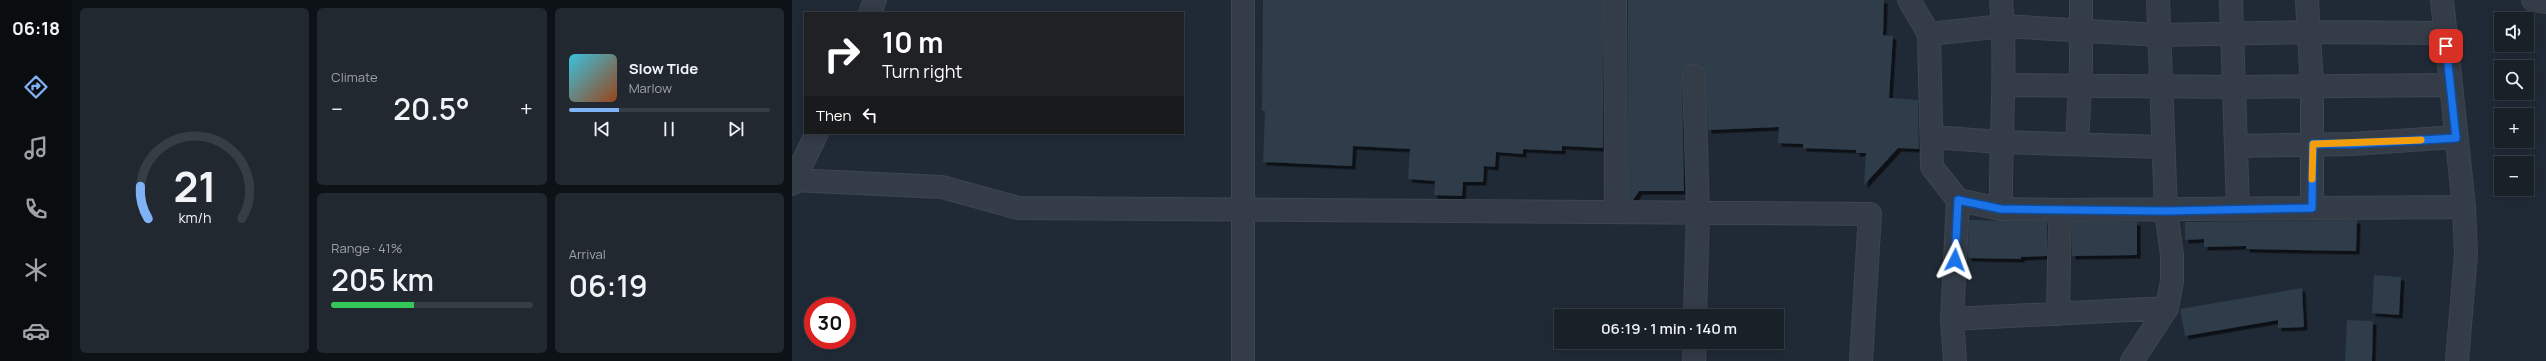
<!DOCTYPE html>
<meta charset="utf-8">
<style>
body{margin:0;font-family:Manrope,sans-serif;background:#212830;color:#f1f3f6;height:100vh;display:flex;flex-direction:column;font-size:15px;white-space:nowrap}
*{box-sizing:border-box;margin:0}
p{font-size:13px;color:#9fa3a8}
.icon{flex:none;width:22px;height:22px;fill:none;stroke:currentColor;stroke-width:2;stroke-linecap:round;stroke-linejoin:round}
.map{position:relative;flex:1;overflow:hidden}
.panel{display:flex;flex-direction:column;gap:8px;padding:8px;background:#0d1216;width:720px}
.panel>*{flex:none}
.guide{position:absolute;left:12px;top:12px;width:380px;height:122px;border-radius:0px;box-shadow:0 2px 10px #0003,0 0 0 1px #363e45;background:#202124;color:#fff;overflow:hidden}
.tools{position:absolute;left:1702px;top:12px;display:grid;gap:8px}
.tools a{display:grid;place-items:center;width:40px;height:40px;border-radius:0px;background:#182028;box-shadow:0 2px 10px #0003,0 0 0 1px #363e45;font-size:20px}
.speed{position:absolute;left:12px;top:297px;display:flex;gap:8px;font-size:20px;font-weight:700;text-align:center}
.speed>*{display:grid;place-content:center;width:52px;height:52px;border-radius:50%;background:#182028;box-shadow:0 2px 10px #0003,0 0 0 1px #363e45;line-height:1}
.speed .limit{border:6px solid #d22;background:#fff;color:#111}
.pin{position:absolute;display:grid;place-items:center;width:34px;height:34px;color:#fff;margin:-17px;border-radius:8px;box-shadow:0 2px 6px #0006}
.me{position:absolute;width:44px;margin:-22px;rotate:3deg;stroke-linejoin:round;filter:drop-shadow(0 0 3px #0008)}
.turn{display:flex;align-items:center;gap:14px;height:84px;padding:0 12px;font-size:18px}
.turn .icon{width:52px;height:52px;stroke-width:2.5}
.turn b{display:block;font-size:28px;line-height:34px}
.then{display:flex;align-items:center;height:38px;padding:0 12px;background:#0003;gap:8px;font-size:15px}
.big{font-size:30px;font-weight:600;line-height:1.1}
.panel .tile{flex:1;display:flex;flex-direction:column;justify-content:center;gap:6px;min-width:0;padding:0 14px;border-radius:6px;background:#212830}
.panel .dial{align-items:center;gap:0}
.dial svg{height:104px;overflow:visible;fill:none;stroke:#363e45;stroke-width:7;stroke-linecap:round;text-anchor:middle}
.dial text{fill:#f1f3f6;stroke:none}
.song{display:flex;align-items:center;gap:12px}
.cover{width:48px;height:48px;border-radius:6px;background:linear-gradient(135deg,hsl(190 70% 55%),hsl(20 70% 35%))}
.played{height:4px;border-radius:2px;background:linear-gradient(90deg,#80b2f6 25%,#363e45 25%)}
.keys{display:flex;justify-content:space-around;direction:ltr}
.heat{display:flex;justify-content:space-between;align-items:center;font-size:22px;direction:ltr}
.charge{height:6px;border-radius:3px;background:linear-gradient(90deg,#34c759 41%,#363e45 0)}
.panel .tiles{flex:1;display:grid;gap:8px;grid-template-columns:repeat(3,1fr)}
.tile:first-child{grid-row:span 2}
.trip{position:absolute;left:762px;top:309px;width:230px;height:40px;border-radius:0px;background:#182028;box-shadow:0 2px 10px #0003,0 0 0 1px #363e45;font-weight:600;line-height:40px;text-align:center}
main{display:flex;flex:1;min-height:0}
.tabs{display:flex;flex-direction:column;width:72px;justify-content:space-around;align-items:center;background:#0a0d10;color:#9fa3a8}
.tabs .icon{width:28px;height:28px}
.tabs .on{color:#80b2f6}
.tabs b{font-size:18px;color:#f1f3f6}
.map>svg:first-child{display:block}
.building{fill:#2f3c4a;filter:url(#shadow)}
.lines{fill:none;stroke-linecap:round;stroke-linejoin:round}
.street-casing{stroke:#3d4550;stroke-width:24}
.street{stroke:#333c47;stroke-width:22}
.route-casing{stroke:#114b97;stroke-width:10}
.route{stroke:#1a73e8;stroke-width:7}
.slow{stroke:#f59e0b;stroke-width:7}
</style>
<main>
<nav class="tabs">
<b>06:18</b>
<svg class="icon on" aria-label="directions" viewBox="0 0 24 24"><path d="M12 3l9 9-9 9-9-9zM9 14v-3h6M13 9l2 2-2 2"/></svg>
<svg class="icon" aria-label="music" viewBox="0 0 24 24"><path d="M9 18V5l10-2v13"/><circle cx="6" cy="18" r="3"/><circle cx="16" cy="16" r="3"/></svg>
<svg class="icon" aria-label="phone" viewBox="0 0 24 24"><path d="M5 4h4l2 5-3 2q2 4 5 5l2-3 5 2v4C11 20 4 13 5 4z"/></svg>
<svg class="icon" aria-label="climate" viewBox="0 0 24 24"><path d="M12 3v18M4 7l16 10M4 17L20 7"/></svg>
<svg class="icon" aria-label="car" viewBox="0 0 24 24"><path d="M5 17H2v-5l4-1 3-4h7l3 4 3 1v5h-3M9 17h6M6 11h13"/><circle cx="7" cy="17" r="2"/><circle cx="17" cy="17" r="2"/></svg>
</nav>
<section class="panel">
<div class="tiles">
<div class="tile dial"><svg viewBox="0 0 100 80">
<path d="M14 69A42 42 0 1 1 86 69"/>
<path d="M14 69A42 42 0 0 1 8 44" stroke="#80b2f6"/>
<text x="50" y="56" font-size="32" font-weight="700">21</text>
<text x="50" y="72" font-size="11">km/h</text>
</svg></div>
<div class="tile"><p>Climate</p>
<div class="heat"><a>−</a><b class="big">20.5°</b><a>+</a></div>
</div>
<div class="tile">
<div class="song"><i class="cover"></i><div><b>Slow Tide</b><p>Marlow</p></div></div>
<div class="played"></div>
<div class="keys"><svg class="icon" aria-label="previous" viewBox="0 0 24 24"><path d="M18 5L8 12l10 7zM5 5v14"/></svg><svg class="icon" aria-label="pause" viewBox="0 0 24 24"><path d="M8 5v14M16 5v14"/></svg><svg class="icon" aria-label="next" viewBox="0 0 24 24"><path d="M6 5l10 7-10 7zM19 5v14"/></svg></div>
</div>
<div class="tile"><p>Range · 41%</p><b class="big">205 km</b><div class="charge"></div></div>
<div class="tile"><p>Arrival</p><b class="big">06:19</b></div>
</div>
</section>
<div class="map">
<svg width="1754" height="361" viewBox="0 0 1754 361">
<defs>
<filter id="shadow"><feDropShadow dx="3.5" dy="3.5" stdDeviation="0" flood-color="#0009"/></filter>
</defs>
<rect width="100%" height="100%" fill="#202a36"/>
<path class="building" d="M 471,0 L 811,0 L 811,148 L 770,146 L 770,151 L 731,149 L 731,154 L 704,152 L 703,167 L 692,166 L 691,182 L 671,182 L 670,196 L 642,195 L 643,181 L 616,179 L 618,149 L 561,146 L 560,166 L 471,162 L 473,111 L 470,111 Z
M 836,0 L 1092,0 L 1091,35 L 1101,36 L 1097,98 L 1126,100 L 1127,149 L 1106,148 L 1072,185 L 1074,153 L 1064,153 L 1064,150 L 1011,148 L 1011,144 L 986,143 L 987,127 L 916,130 L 914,75 L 908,65 L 901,64 L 891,70 L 890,76 L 892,191 L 847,191 L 841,200 L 836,200 Z
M 1177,220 L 1255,222 L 1255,256 L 1229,257 L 1229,259 L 1176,258 Z
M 1565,220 L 1564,251 L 1454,249 L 1454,246 L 1412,247 L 1412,239 L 1393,240 L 1393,222 Z
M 1280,222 L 1345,222 L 1345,255 L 1280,256 Z
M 1582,275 L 1609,277 L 1607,315 L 1580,313 Z
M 1510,288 L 1512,327 L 1486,328 L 1486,320 L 1393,336 L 1388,309 Z
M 1555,320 L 1581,321 L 1580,361 L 1553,361 Z"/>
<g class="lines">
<defs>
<path id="street" d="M 451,0 L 451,361
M 823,0 L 824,212
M 1117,0 L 1137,34 L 1140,167 L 1166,200 L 1209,209 L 1268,210 L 1672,207
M 1209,0 C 1215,70 1208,140 1209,209
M 1439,0 L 1446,208
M 1515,0 L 1520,86 L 1520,208
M 1650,0 L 1672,207 L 1674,254 L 1665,361
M 1741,0 L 1754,2
M 78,13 L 83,0
M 1137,34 L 1211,26 L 1367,35 L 1517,32 L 1652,33
M 902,76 L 906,213 L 903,316
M 1211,85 L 1442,87 L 1659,85
M 1140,137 L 1208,142 L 1371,147
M 1285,143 L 1289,67 L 1289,0
M 1444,146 L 1560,144 L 1664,137
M 2,180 L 150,187 L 226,208 L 1078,214 L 1069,361
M 0,184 L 25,133
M 1266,314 L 1268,210
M 1160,319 L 1375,308
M 902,361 L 903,342
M 1163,361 L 1160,319 L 1166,200
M 1340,361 L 1375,308 L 1380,281 L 1380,255 L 1374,211 L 1366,0"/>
</defs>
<use href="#street" class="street-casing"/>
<use href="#street" class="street"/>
</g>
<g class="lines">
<defs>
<path id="route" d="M 1163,260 L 1166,200 L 1209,209 L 1374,211 L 1520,208 L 1521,144 L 1560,144 L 1664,138 L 1654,46"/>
</defs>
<use href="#route" class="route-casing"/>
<use href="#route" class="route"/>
<path class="slow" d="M 1520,179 L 1521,144 L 1629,140"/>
</g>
</svg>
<div class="tools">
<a><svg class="icon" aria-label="sound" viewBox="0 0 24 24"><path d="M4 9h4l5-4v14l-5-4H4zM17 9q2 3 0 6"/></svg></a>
<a><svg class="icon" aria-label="search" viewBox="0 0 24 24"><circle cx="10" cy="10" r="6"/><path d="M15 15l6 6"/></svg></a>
<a>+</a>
<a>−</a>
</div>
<div class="speed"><div class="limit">30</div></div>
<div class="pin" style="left:1654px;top:46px;background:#d93025"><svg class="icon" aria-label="arrive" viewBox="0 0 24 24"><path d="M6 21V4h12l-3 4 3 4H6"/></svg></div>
<svg class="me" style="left:1163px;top:260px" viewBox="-20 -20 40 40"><path d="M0-17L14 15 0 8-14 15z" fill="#1a73e8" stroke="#fff" stroke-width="4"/></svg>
<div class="trip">06:19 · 1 min · 140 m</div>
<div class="guide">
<div class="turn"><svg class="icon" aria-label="right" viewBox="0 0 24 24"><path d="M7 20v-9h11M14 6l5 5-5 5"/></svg><div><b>10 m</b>Turn right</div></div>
<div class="then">Then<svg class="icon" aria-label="left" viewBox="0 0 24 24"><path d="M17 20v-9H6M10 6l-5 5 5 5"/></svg></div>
</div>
</div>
</main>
